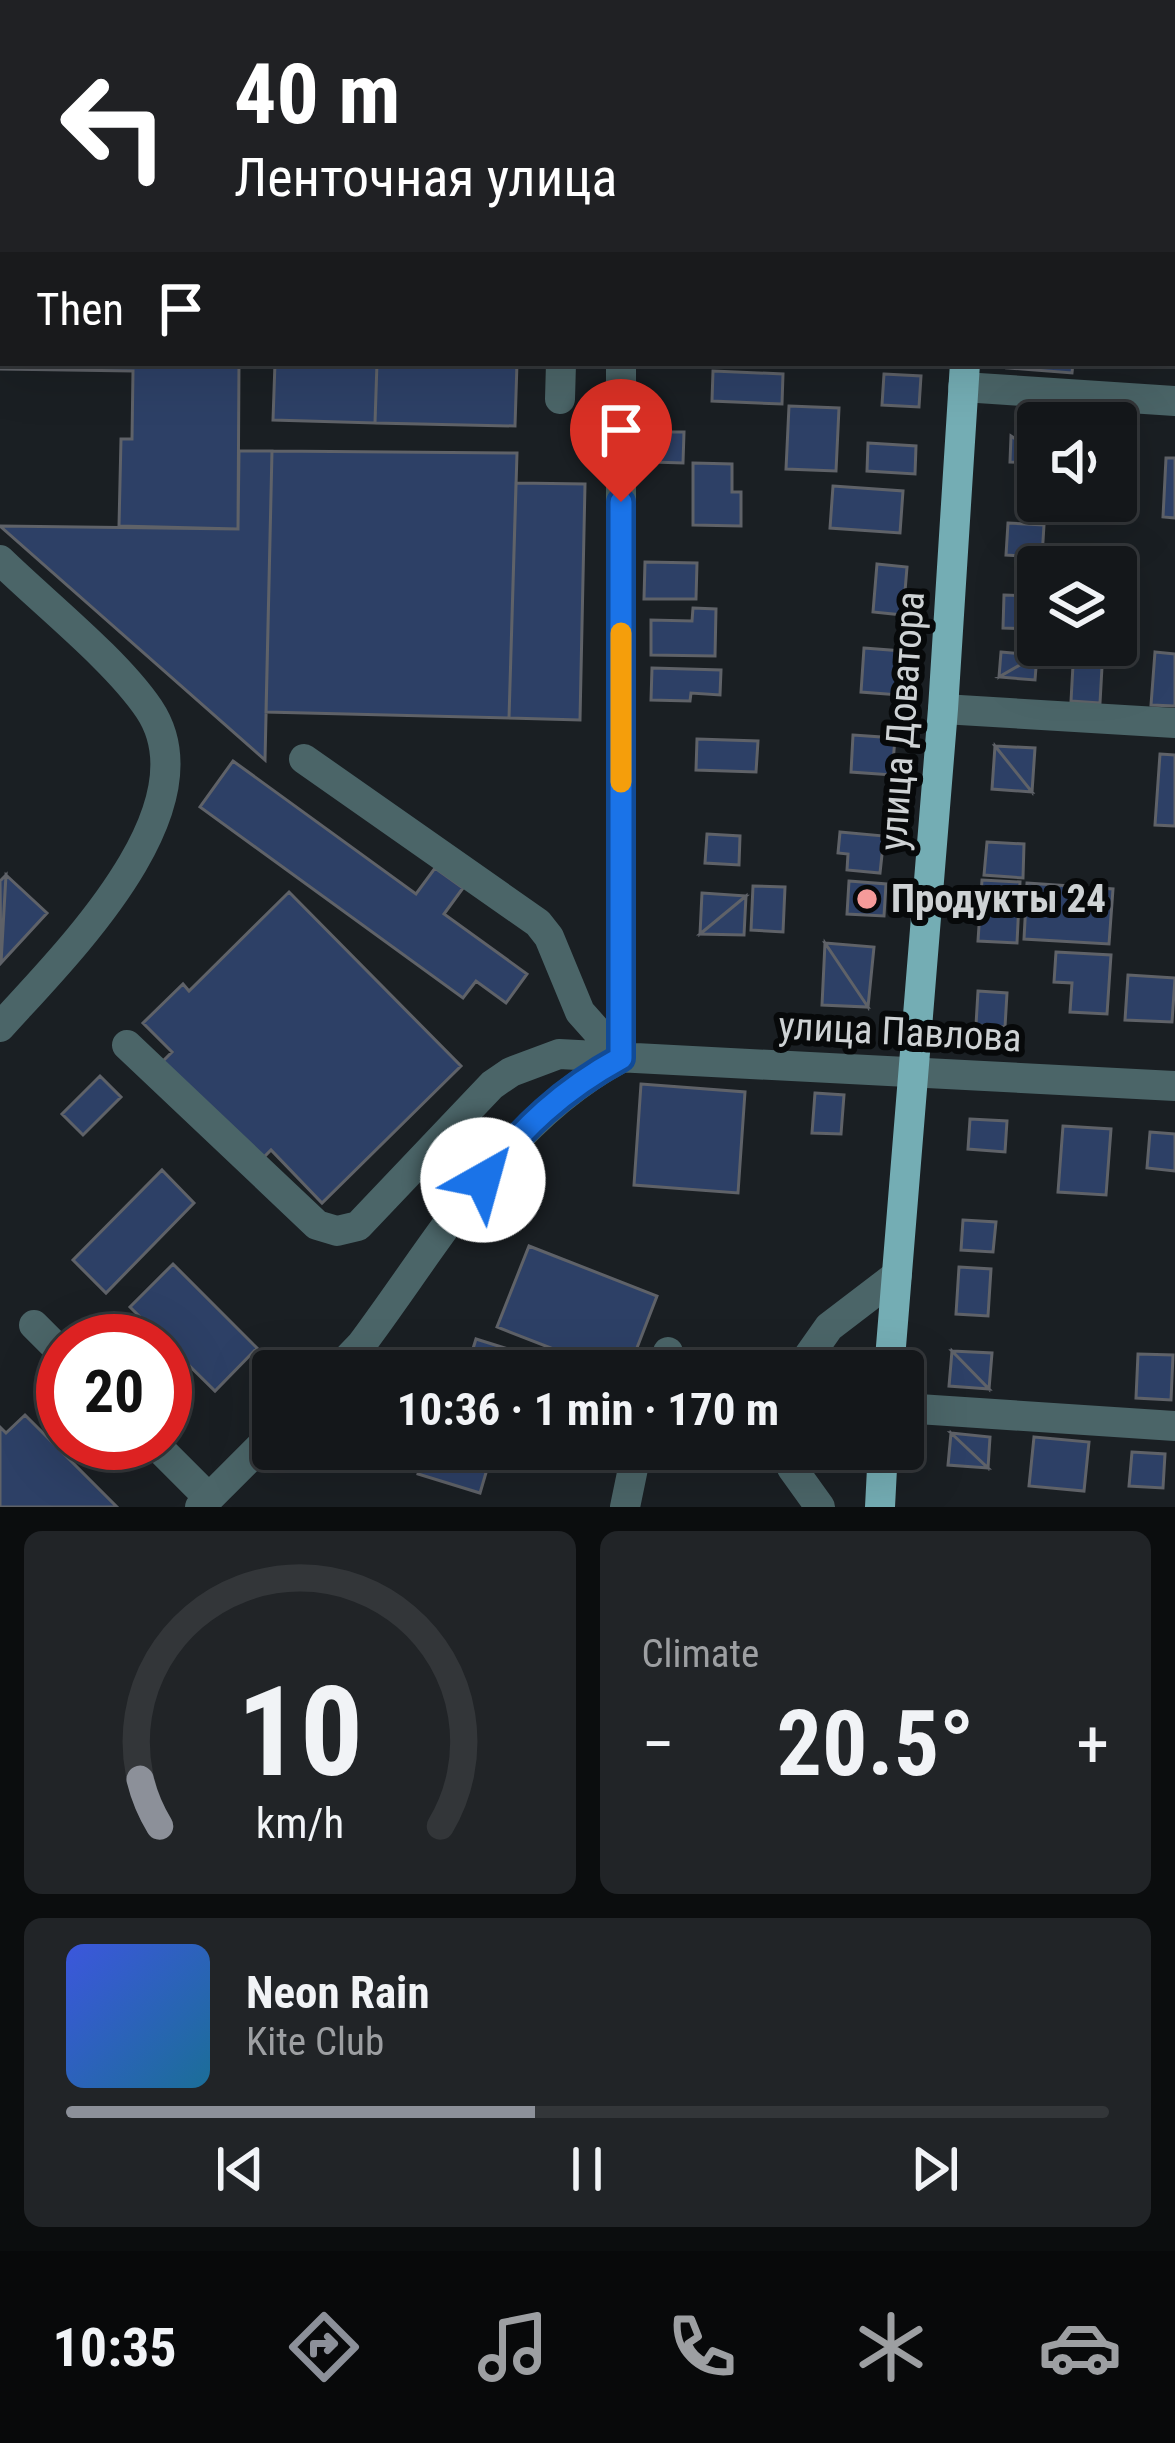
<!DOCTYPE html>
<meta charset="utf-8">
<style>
body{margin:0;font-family:"Roboto Condensed",sans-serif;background:#212427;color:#f1f3f6;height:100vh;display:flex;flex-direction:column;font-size:45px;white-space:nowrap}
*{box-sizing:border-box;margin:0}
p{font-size:39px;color:#9d9fa2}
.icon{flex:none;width:66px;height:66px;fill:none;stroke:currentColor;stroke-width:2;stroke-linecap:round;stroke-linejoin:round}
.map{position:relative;height:1507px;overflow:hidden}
.details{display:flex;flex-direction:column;gap:24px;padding:24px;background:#0b0d0e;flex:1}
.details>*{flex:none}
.top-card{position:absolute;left:0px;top:0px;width:1176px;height:366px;box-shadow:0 12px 48px #0002,0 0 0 3px #333639;background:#202124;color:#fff;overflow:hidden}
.fabs{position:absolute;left:1017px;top:402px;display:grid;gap:24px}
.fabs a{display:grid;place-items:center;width:120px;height:120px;border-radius:12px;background:#14171a;box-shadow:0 12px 48px #0002,0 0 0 3px #333639;font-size:60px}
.speed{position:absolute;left:36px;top:1314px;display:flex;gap:24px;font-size:60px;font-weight:700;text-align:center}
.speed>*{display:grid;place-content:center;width:156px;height:156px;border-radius:50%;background:#14171a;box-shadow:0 12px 48px #0002,0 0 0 3px #333639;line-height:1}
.speed .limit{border:18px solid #d22;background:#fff;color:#111}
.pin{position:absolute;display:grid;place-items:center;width:102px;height:102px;color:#fff;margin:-123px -51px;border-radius:50% 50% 50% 0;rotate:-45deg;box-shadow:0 0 12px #0007}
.pin .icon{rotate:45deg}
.me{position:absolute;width:132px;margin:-66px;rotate:38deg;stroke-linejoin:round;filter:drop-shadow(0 0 9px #0008)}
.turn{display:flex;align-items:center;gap:42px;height:252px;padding:0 36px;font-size:54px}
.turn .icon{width:156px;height:156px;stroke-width:2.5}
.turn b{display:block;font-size:84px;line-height:102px}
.then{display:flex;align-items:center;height:114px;padding:0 36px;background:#0003;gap:24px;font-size:45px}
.big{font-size:90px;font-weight:700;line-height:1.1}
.details .tile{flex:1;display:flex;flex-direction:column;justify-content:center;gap:18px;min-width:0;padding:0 42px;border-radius:18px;background:#212427}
.details .dial{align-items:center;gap:0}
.dial svg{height:312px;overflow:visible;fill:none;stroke:#333639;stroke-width:7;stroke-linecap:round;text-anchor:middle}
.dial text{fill:#f1f3f6;stroke:none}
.song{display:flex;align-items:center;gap:36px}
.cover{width:144px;height:144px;border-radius:18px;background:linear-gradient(135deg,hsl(230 70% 55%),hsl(200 70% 35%))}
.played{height:12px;border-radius:6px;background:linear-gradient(90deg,#8c9099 45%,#333639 45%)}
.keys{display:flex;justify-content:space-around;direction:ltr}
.heat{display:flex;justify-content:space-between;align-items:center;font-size:66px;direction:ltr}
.details .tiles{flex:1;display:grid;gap:24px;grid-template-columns:1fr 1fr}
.tile:last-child{grid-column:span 2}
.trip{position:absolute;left:252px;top:1350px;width:672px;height:120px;border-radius:12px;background:#14171a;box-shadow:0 12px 48px #0002,0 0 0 3px #333639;font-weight:700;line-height:120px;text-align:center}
.menu{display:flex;height:192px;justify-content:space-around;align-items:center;background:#08090a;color:#9d9fa2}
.menu .icon{width:84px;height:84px}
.menu .on{color:#8c9099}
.menu b{font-size:54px;color:#f1f3f6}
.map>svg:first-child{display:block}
.building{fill:#2d4066;stroke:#5f6268;stroke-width:3}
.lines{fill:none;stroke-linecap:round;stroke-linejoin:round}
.minor{stroke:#4b6568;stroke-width:30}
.major{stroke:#74adb4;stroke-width:30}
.route-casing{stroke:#114b97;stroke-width:30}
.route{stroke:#1a73e8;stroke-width:21}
.slow{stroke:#f59e0b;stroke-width:21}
.poi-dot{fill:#f59b9a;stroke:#07090a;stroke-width:4.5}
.labels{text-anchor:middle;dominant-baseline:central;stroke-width:12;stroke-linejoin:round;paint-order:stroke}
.street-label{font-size:39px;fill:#ced2d4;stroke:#07090a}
.poi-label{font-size:39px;font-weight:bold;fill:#ced2d4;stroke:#07090a;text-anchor:start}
</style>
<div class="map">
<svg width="1175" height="1507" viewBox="0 0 1175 1507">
<rect width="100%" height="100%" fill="#1a1f23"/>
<path class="building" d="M 0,0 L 343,0 L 3,3 L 3,114 Z
M 0,182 L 3,363 L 239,363 L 238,529 L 119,526 L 121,439 L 132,439 L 133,371 L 0,369 Z
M 275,363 L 377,363 L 375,423 L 273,420 Z
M 377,363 L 517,363 L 515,426 L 375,423 Z
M 1016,363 L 1073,363 L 1072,373 L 1009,368 Z
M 713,371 L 783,374 L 782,404 L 712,401 Z
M 884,374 L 921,376 L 919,407 L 882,405 Z
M 789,406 L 839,408 L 836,471 L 786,469 Z
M 654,432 L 684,432 L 683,463 L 653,462 Z
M 1011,436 L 1038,454 L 1038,463 L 1010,462 Z
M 868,443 L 916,446 L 915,474 L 867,471 Z
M 239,451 L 272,451 L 265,760 L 0,526 L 238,529 Z
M 272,451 L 517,453 L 509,718 L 266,712 Z
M 1166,458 L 1175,458 L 1175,518 L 1163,517 Z
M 693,463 L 732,464 L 732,492 L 741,492 L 741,526 L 693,525 Z
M 516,483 L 585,484 L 580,720 L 509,718 Z
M 833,486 L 903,491 L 900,533 L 830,528 Z
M 1008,523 L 1044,525 L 1042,557 L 1006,555 Z
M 645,562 L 697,563 L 696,599 L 644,599 Z
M 877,564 L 907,567 L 903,615 L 873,612 Z
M 1116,573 L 1131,573 L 1130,628 L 1116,628 Z
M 1004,595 L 1038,596 L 1038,629 L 1003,628 Z
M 693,608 L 716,609 L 715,656 L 651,655 L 651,620 L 692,621 Z
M 864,648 L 902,651 L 899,695 L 861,692 Z
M 1001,652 L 1037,655 L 999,677 Z
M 1155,652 L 1175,654 L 1175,706 L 1151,705 Z
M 1037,655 L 1035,680 L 999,677 Z
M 1073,665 L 1102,667 L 1100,703 L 1071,701 Z
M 652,668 L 721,670 L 720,695 L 691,693 L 690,701 L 651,700 Z
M 853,735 L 895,738 L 892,775 L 851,772 Z
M 697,739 L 758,741 L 756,772 L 696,770 Z
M 995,746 L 1032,792 L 992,789 Z
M 995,746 L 1035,748 L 1032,792 Z
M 1160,754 L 1175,755 L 1175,826 L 1155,825 Z
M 233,761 L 416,894 L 435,868 L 463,888 L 444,914 L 527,974 L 506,1003 L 476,981 L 463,998 L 200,807 Z
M 840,832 L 884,836 L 880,873 L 847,870 L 848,854 L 838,853 Z
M 707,834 L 740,836 L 739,865 L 705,863 Z
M 987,842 L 1024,844 L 1023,878 L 984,875 Z
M 6,875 L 1,963 L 0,881 Z
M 6,875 L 47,913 L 1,963 Z
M 982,880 L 1020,882 L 1017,943 L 978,941 Z
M 849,881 L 886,884 L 884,916 L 847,914 Z
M 1027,883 L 1113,889 L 1109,944 L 1024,939 Z
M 753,886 L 785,887 L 783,932 L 751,930 Z
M 289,892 L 461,1066 L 322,1203 L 271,1150 L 260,1161 L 162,1062 L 172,1052 L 143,1023 L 183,984 L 189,991 Z
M 702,893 L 746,896 L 700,934 Z
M 746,896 L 744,935 L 700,934 Z
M 825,943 L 874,947 L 868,1007 Z
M 825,943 L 868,1007 L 822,1005 Z
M 1056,952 L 1111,955 L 1107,1014 L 1070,1012 L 1072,983 L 1054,982 Z
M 1128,975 L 1175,978 L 1172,1022 L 1125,1020 Z
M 978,991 L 1007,993 L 1005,1027 L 976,1025 Z
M 100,1076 L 121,1097 L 83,1135 L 62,1114 Z
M 641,1084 L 745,1092 L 738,1193 L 634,1185 Z
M 815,1093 L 844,1095 L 841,1134 L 812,1133 Z
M 970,1119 L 1007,1121 L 1005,1152 L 968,1149 Z
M 1063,1126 L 1111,1129 L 1106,1195 L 1058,1192 Z
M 1150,1132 L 1175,1134 L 1175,1171 L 1147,1168 Z
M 162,1170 L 194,1203 L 106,1293 L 73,1260 Z
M 963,1220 L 996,1222 L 993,1252 L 961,1250 Z
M 529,1246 L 657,1296 L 628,1371 L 610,1371 L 497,1327 Z
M 173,1264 L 257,1348 L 215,1391 L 130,1307 Z
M 959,1267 L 991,1269 L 988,1316 L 956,1314 Z
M 476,1339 L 553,1363 L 551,1371 L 466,1371 Z
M 952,1351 L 989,1389 L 949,1386 Z
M 952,1351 L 992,1353 L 989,1389 Z
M 1138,1354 L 1173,1355 L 1171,1400 L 1136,1398 Z
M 25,1415 L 117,1507 L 0,1507 L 0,1427 L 6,1433 Z
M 951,1433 L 988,1468 L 948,1465 Z
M 951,1433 L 990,1437 L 988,1468 Z
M 1034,1437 L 1089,1442 L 1084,1491 L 1029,1486 Z
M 362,1449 L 394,1449 L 386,1471 L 357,1462 Z
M 426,1449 L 493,1449 L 480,1493 L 418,1474 Z
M 1132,1452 L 1165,1454 L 1163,1488 L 1129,1486 Z"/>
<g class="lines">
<path class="minor" d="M 621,0 L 621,3
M 1173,93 L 1175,93
M 0,134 L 3,134
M 621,363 L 621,1058
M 963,387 L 1175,401
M 560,399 L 561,363
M 0,560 C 44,603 116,660 149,709 C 216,809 61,959 0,1027
M 943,709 L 1175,723
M 304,759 L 538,923 L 549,937 L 580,1012 L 621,1058
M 127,1045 L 317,1225 L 337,1231 L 358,1226 L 492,1085 L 511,1072 L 559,1054 L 1175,1086
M 34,1325 L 63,1354
M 336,1371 L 361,1345 C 438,1242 505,1120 621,1058
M 662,1371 L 668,1352
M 798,1371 L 829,1327 L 897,1275
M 903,1408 L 1175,1426
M 154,1443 L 209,1498
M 788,1449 L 792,1468 L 820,1507
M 200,1507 L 273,1434
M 625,1507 L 637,1449"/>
<path class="major" d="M 988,3 L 988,0
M 889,1371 L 943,709 L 965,363
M 880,1507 L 883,1449"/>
</g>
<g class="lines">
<defs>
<path id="route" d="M 483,1180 C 521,1128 564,1089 621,1058 L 621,502"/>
</defs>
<use href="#route" class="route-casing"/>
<use href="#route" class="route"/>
<path class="slow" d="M 621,633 L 621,782"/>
</g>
<circle class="poi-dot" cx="867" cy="899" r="12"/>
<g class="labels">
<g class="street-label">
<text transform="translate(902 721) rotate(-86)">улица Доватора</text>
<text transform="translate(900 1032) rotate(3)">улица Павлова</text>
</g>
<g class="poi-label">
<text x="891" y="899">Продукты 24</text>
</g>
</g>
</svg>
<div class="fabs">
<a><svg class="icon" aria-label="sound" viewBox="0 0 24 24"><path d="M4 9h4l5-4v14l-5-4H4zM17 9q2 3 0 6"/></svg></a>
<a><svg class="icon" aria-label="layers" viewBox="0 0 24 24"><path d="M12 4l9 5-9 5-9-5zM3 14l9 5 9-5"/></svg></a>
</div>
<div class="speed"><div class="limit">20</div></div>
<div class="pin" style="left:621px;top:502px;background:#d93025"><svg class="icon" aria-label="arrive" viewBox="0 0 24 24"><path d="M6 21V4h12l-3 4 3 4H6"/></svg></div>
<svg class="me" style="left:483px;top:1180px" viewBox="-20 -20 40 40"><circle r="19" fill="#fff"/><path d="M0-13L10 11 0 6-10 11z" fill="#1a73e8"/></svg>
<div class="trip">10:36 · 1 min · 170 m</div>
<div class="top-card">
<div class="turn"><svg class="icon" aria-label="left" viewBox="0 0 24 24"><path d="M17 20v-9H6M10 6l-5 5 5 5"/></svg><div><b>40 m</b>Ленточная улица</div></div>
<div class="then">Then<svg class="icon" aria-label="arrive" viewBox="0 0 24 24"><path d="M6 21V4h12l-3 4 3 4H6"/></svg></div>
</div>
</div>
<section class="details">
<div class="tiles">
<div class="tile dial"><svg viewBox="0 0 100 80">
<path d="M14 69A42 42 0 1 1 86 69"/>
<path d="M14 69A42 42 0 0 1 9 57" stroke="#8c9099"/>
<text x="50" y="56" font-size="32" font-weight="700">10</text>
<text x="50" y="72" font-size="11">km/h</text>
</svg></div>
<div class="tile"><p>Climate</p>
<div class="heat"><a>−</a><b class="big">20.5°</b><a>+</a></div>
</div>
<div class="tile">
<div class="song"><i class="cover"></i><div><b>Neon Rain</b><p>Kite Club</p></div></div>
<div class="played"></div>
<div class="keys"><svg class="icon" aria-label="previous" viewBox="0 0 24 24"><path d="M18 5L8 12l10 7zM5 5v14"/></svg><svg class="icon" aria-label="pause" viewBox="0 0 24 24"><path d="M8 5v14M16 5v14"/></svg><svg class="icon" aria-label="next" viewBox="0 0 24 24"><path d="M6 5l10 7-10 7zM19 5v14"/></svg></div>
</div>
</div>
</section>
<nav class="menu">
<b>10:35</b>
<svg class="icon on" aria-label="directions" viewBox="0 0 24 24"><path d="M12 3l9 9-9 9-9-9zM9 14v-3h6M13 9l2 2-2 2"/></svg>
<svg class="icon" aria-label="music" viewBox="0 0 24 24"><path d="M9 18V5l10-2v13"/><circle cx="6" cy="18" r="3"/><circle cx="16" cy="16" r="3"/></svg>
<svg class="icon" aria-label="phone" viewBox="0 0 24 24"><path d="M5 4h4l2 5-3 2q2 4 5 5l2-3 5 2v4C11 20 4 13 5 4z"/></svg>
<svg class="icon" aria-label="climate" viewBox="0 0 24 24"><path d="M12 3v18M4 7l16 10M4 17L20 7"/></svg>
<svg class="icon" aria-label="car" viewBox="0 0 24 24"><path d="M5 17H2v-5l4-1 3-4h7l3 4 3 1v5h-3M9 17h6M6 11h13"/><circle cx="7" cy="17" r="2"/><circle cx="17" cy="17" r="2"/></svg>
</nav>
